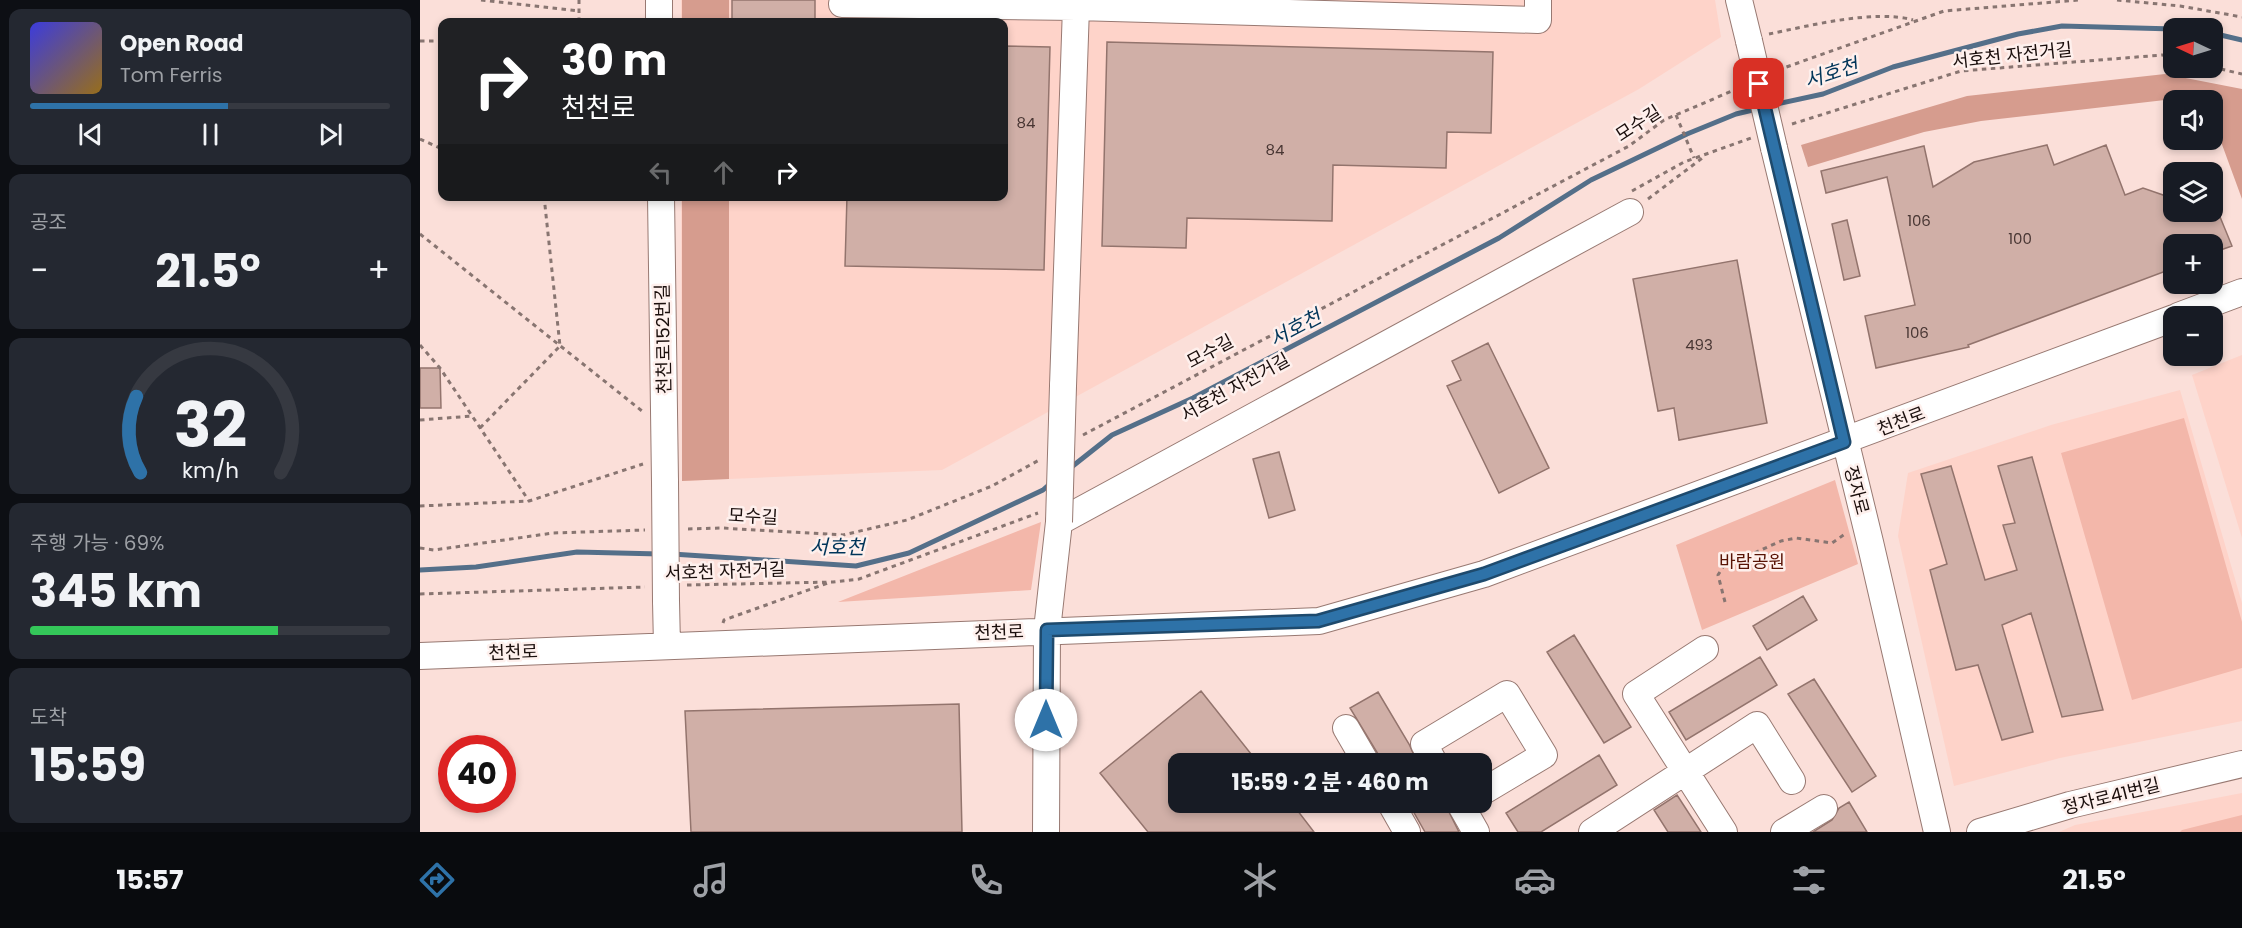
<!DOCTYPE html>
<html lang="ko">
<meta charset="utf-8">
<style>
body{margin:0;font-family:Poppins,"Noto Sans KR",sans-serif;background:#242831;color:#f1f3f6;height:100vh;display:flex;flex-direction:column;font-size:22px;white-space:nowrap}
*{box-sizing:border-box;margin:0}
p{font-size:20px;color:#9ea1a6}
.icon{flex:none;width:33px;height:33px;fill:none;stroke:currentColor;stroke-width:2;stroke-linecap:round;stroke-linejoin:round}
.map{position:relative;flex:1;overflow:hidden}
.side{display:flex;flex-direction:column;gap:9px;padding:9px;background:#0d0f14;width:420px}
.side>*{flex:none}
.top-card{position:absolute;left:18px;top:18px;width:570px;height:183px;border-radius:12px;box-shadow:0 3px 9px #0003;background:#202124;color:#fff;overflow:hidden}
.needle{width:39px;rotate:274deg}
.buttons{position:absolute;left:1743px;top:18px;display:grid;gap:12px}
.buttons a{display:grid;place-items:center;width:60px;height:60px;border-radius:12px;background:#171b24;box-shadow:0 3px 9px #0003;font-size:30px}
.speed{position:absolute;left:18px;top:735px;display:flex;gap:12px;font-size:30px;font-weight:700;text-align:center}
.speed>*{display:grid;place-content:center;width:78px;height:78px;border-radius:50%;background:#171b24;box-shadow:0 3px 9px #0003;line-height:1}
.speed .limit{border:9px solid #d22;background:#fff;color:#111}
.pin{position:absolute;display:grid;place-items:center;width:51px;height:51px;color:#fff;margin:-26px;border-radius:12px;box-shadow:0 3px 9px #0006}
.me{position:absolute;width:66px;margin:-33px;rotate:0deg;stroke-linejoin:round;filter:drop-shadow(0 0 4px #0008)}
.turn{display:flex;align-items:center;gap:21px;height:126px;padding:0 24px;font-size:27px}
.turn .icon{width:78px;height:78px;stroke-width:2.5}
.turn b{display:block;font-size:42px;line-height:51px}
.lanes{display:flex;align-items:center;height:57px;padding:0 24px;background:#0003;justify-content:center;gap:30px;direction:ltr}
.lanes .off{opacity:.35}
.big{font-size:45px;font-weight:700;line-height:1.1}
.side .card{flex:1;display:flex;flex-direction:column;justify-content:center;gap:9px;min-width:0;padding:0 21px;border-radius:12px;background:#242831}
.side .dial{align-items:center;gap:0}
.dial svg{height:156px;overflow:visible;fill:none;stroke:#363941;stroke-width:7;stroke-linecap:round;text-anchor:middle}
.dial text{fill:#f1f3f6;stroke:none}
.song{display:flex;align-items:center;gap:18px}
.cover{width:72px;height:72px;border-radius:9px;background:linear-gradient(135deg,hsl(240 70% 55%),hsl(40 70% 35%))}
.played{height:6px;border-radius:3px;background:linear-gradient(90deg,#2e72a8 55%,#363941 55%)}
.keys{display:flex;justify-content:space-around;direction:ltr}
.heat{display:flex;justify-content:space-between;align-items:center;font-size:33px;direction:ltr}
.charge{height:9px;border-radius:4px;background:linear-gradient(90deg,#34c759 69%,#363941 0)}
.trip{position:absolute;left:748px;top:753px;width:324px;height:60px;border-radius:12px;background:#171b24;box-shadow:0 3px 9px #0003;font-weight:700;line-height:60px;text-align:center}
.dock{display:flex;height:96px;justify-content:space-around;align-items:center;background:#090b0e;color:#9ea1a6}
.dock .icon{width:42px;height:42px}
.dock .current{color:#2e72a8}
.dock b{font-size:27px;color:#f1f3f6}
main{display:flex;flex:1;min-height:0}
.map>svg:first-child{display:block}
.built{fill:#fed3c9}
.green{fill:#f3b7aa}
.forest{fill:#d69c8e}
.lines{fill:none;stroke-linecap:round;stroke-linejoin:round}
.stream{stroke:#546f89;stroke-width:5}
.building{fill:#d0afa7;stroke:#93746d;stroke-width:1.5}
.minor-casing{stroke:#987972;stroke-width:28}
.path{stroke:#887571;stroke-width:3;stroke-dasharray:4.5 4.5;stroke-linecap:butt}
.minor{stroke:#fff;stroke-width:26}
.minor-bridge-casing{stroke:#987972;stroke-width:28;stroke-linecap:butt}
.minor-bridge{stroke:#fff;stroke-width:26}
.route-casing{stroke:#1e4a6d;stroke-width:15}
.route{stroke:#2e72a8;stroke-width:10}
.labels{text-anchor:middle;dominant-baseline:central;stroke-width:5;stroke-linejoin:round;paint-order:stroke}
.number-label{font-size:15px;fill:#483633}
.street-label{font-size:18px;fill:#1a0e0c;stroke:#fef0ed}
.park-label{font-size:18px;fill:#581305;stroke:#fef0ed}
.water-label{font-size:20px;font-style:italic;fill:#003559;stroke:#fef0ed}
</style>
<main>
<section class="side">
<div class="card">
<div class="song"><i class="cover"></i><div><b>Open Road</b><p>Tom Ferris</p></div></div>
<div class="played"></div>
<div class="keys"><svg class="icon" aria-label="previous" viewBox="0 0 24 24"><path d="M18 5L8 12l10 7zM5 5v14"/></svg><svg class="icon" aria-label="pause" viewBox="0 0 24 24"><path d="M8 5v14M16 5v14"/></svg><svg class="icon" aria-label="next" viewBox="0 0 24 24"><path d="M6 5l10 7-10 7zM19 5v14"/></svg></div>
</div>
<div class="card"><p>공조</p>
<div class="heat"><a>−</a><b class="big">21.5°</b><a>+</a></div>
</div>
<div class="card dial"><svg viewBox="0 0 100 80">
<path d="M14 69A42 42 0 1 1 86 69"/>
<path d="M14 69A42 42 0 0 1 12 30" stroke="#2e72a8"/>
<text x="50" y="56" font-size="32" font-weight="700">32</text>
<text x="50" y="72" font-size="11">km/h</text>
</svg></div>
<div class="card"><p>주행 가능 · 69%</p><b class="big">345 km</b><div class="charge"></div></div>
<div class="card"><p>도착</p><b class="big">15:59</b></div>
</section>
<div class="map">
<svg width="1822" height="832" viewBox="0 0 1822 832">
<rect width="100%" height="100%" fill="#fbdfd9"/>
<path class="built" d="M 261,0 L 1295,0 L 1301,37 L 1219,89 L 522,470 L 262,481 L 261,197 L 584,196 L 584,22 L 261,22 Z
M 1822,355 L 1822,538 L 1772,375 Z
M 1760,390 L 1822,603 L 1822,721 L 1640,758 L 1534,786 L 1478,536 L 1488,473 L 1631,425 Z
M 1822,793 L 1822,832 L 1639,832 L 1655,825 Z"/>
<path class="green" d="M 1764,418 L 1822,622 L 1822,668 L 1712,700 L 1641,453 Z
M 1415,480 L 1438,564 L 1282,630 L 1256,545 Z
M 621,522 L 611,590 L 418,602 Z
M 1822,815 L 1822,832 L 1760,832 L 1762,830 Z"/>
<path class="forest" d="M 262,0 L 309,0 L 309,22 L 262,22 Z
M 1745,74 L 1822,89 L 1822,199 L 1793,120 L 1792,100 L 1754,100 L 1753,103 L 1745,100 L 1561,121 L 1504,132 L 1388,167 L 1381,145 L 1547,96 Z
M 262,197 L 309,197 L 309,479 L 262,481 Z"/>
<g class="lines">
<path class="stream" d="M 1792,33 L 1822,40
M 1352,105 L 1403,94 L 1473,67 L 1598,34 L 1642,26 L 1754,29
M 649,469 L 692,435 L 773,398 L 1079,238 L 1171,180 L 1267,134 L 1316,114 L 1337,109
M 252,554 L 436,566 L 489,553 L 623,490 L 632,482
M 0,570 L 56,567 L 157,552 L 240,554"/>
</g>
<path class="building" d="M 312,0 L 395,0 L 395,22 L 312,22 Z
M 687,42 L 1073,52 L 1071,133 L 1027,132 L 1026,168 L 913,165 L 912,221 L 767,218 L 766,248 L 682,246 Z
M 584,46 L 630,47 L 624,270 L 425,266 L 427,196 L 584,196 Z
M 1627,145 L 1634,165 L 1686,145 L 1705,195 L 1723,188 L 1743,195 L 1754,207 L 1754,212 L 1798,212 L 1812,246 L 1792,253 L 1792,244 L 1754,244 L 1754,268 L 1548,345 L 1549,347 L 1456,368 L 1445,316 L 1495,305 L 1467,177 L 1406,193 L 1401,171 L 1504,146 L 1513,187 L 1554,162 Z
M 1427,220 L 1440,276 L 1424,280 L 1412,224 Z
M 1317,260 L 1347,423 L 1259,440 L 1254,408 L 1238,411 L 1213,279 Z
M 1068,343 L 1129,468 L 1079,493 L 1027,386 L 1041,380 L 1032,361 Z
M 0,368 L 20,368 L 21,408 L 0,408 Z
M 859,452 L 875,510 L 849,518 L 833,459 Z
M 1612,457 L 1683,710 L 1642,717 L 1611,613 L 1582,625 L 1613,732 L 1582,740 L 1558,665 L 1536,670 L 1510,570 L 1527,564 L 1501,474 L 1531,466 L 1565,580 L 1597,570 L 1583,525 L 1595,523 L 1578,466 Z
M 1383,596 L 1397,620 L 1347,650 L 1333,626 Z
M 1154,635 L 1211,727 L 1184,743 L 1127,652 Z
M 1340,657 L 1357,685 L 1266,740 L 1249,712 Z
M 1394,679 L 1456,776 L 1432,792 L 1368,694 Z
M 781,691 L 839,764 L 759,764 L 759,802 L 871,802 L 894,832 L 728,832 L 680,773 Z
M 958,692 L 989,744 L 998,764 L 964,764 L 930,708 Z
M 539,704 L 542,832 L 271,832 L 265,711 Z
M 1179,755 L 1197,785 L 1121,832 L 1098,832 L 1086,813 Z
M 1257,795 L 1281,832 L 1248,832 L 1234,810 Z
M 988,802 L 1024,802 L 1039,832 L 1005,832 Z
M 1429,802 L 1447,832 L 1393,832 L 1412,820 L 1419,808 Z"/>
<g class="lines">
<defs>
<path id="minor" d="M 239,0 L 239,22
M 423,0 L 422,4 L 656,7 L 643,386
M 1319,0 L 1329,41
M 656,7 L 1118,20 L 1118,0
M 1354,148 L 1450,542 L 1517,832
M 241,196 L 245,482
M 1758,316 L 1822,292
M 246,601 L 247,646
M 1285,649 L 1216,694 L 1304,832
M 0,656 L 899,621 L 1064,574 L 1754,318
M 926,728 L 947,764
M 1015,764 L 1004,744 L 1087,694 L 1124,755 L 1062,792
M 970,802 L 987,832
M 1039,802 L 1056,832
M 626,832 L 627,630 L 639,522 L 1210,212
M 1172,832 L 1337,725 L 1372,781
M 1364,832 L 1404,808
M 1560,832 L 1650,805 L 1822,764"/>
</defs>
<use href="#minor" class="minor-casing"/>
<path class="path" d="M 61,0 L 159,11
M 1697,0 L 1760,6 L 1822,17
M 159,22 L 159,0
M 1349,34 C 1388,26 1455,9 1493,20
M 0,41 L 22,41
M 1792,67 L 1822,74
M 1358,70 L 1524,11 L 1659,0
M 1256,115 L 1274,158
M 1372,124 L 1541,71 L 1742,55 L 1754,57
M 0,139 L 22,149
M 1212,191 L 1264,162 L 1331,138
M 1228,199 L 1285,156
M 0,234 L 222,411
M 0,345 L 20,368 L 109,501
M 0,420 L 52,416
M 60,428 L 140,346 L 124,196
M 663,435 L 1209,146 L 1244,120 L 1319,88
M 0,506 L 109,501 L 223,464
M 268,529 L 302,528 L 423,535 L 487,520 L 572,486 L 621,459
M 0,548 L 14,550 L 133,533 L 225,530
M 267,585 L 413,582 L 439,579 L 618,513
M 0,594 L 225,587
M 1305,602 L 1298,575 L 1303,567 L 1361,541 L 1376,538 L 1412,543 L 1425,534
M 303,623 L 304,620 L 408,583"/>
<use href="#minor" class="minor"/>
<defs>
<path id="minor-bridge" d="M 1329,41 L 1354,148
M 245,482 L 246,601
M 639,522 L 643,386"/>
</defs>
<use href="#minor-bridge" class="minor-bridge-casing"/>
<use href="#minor-bridge" class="minor-bridge"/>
</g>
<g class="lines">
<defs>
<path id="route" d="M 626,720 L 627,630 L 898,621 L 1064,574 L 1424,442 L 1339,84"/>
</defs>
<use href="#route" class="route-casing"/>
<use href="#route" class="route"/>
</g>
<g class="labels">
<g class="number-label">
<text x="606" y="122">84</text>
<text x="855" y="149">84</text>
<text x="1499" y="220">106</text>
<text x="1600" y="238">100</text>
<text x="1497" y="332">106</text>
<text x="1279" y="344">493</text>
</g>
<g class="street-label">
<text transform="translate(1592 55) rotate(-6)">서호천 자전거길</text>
<text transform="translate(1218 123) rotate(-33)">모수길</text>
<text transform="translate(243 339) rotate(-91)">천천로152번길</text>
<text transform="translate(790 351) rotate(-28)">모수길</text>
<text transform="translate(815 387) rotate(-29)">서호천 자전거길</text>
<text transform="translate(1481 421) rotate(-21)">천천로</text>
<text transform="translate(1437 490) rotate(75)">정자로</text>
<text transform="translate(333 516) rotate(3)">모수길</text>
<text transform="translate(305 571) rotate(-2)">서호천 자전거길</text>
<text transform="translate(579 632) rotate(-2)">천천로</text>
<text transform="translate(93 652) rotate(-2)">천천로</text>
<text transform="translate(1691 796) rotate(-14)">정자로41번길</text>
</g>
<g class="park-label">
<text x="1332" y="561">바람공원</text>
</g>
<g class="water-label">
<text transform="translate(1411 73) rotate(-18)">서호천</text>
<text transform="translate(875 328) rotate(-28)">서호천</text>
<text x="417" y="547">서호천</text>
</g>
</g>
</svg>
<div class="buttons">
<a><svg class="needle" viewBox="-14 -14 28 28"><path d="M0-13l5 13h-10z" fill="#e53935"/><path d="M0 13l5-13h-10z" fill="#9ea1a6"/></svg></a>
<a><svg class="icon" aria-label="sound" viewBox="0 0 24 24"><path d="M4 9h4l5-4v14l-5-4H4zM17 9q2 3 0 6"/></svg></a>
<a><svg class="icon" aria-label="layers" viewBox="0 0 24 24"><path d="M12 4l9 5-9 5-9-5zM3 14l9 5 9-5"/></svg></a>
<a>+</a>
<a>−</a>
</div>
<div class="speed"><div class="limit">40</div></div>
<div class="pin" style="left:1339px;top:84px;background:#d93025"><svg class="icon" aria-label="arrive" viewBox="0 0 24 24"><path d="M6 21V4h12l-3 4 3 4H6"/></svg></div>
<svg class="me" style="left:626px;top:720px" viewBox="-20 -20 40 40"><circle r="19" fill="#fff"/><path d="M0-13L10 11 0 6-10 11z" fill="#2e72a8"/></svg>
<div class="trip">15:59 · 2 분 · 460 m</div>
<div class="top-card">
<div class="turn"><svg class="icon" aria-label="right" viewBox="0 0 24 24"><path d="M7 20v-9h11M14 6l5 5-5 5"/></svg><div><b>30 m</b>천천로</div></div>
<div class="lanes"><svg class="icon off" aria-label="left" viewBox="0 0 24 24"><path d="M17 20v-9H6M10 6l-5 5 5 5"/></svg><svg class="icon off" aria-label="ahead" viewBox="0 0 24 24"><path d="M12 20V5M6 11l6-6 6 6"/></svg><svg class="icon" aria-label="right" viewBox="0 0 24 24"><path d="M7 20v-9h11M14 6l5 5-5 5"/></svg></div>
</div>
</div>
</main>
<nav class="dock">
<b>15:57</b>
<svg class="icon current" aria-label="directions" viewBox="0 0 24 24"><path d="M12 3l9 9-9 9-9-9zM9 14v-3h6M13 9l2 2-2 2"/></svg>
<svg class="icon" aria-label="music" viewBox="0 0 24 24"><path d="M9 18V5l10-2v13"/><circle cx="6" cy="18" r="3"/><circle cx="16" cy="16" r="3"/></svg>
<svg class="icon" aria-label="phone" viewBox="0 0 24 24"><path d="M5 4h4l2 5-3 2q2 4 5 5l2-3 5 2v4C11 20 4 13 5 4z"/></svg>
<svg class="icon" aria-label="climate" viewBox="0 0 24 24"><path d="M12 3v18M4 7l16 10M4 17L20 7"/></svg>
<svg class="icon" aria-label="car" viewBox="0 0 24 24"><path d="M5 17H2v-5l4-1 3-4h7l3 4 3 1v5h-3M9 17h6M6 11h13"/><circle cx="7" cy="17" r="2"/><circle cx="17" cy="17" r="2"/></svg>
<svg class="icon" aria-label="filters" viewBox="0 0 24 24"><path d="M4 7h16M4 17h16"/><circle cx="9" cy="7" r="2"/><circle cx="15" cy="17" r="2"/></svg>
<b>21.5°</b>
</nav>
